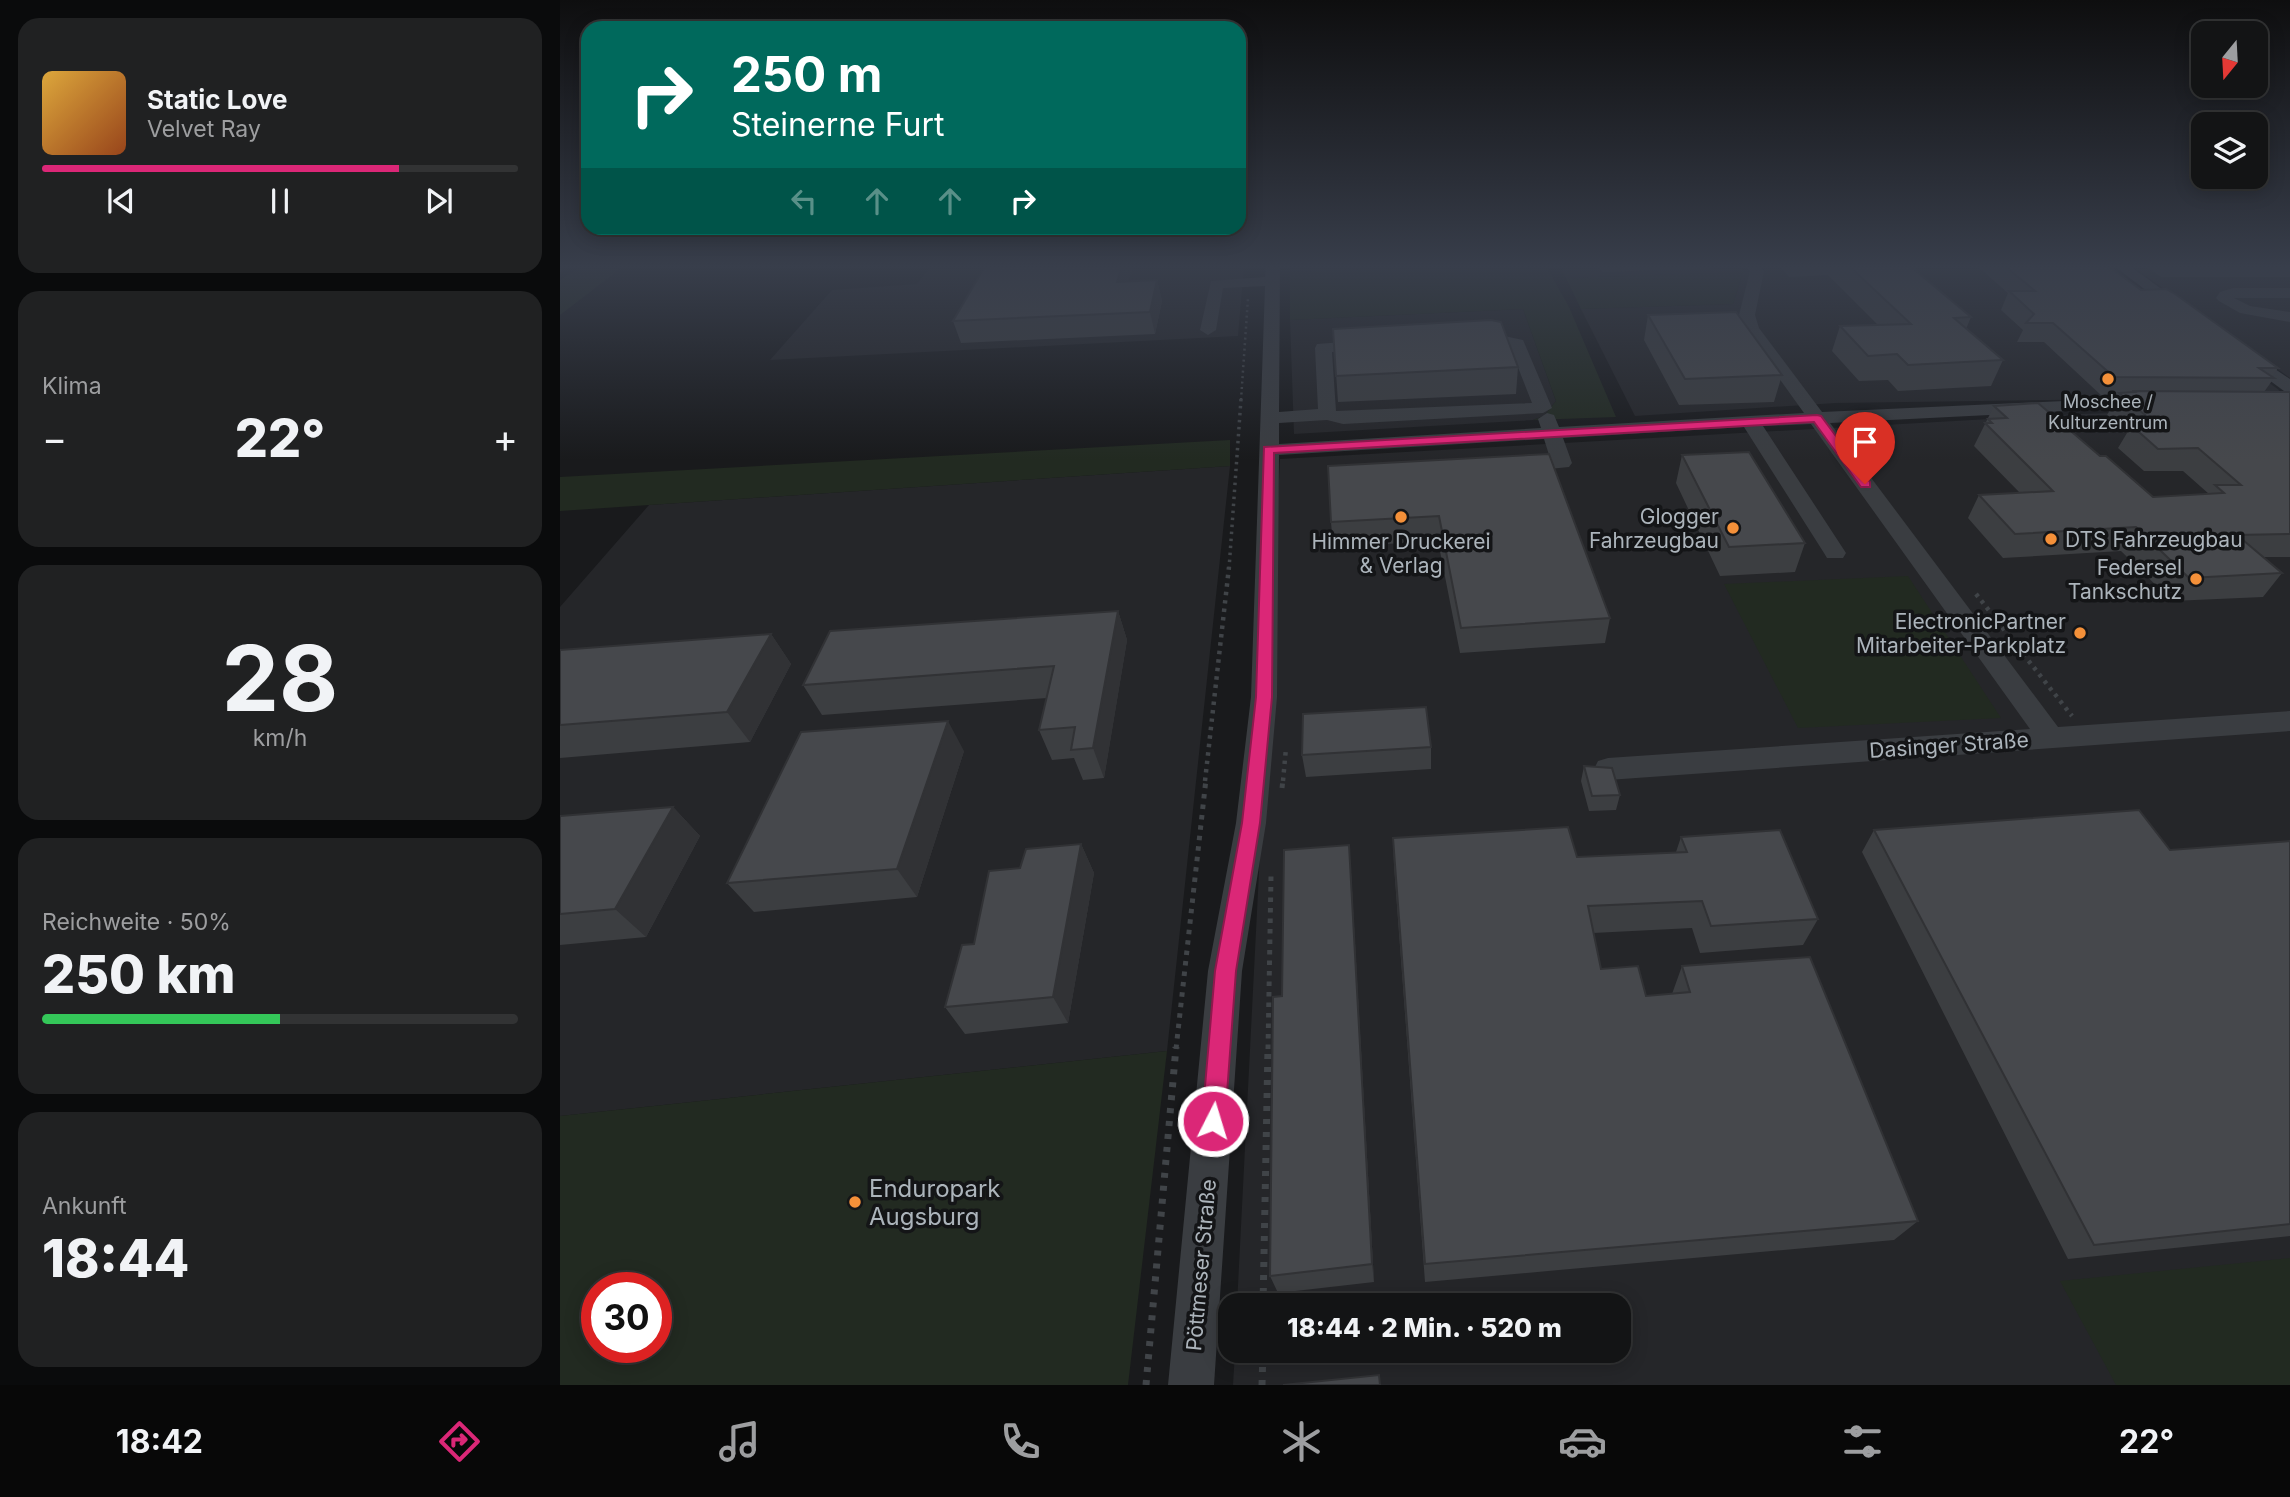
<!DOCTYPE html>
<html lang="de">
<meta charset="utf-8">
<style>
body{margin:0;font-family:Inter,sans-serif;background:#202122;color:#f1f3f6;height:100vh;display:flex;flex-direction:column;font-size:26px;white-space:nowrap}
*{box-sizing:border-box;margin:0}
p{font-size:23px;color:#9d9ea0}
.icon{flex:none;width:38px;height:38px;fill:none;stroke:currentColor;stroke-width:2;stroke-linecap:round;stroke-linejoin:round}
.map{position:relative;flex:1;overflow:hidden}
.drawer{display:flex;flex-direction:column;gap:18px;padding:18px;background:#0a0b0c;width:560px}
.drawer>*{flex:none}
.hud{position:absolute;left:21px;top:21px;width:665px;height:214px;border-radius:21px;box-shadow:0 4px 18px #0003,0 0 0 2px #323334;background:#00695c;color:#fff;overflow:hidden}
.needle{width:46px;rotate:198deg}
.fabs{position:absolute;left:1631px;top:21px;display:grid;gap:14px}
.fabs a{display:grid;place-items:center;width:77px;height:77px;border-radius:14px;background:#131415;box-shadow:0 4px 18px #0003,0 0 0 2px #323334;font-size:35px}
.speed{position:absolute;left:21px;top:1272px;display:flex;gap:14px;font-size:35px;font-weight:700;text-align:center}
.speed>*{display:grid;place-content:center;width:91px;height:91px;border-radius:50%;background:#131415;box-shadow:0 4px 18px #0003,0 0 0 2px #323334;line-height:1}
.speed .limit{border:10px solid #d22;background:#fff;color:#111}
.pin{position:absolute;display:grid;place-items:center;width:60px;height:60px;color:#fff;margin:-72px -30px;border-radius:50% 50% 50% 0;rotate:-45deg;box-shadow:0 0 7px #0007}
.pin .icon{rotate:45deg}
.me{position:absolute;width:77px;margin:-38px;rotate:5deg;stroke-linejoin:round;filter:drop-shadow(0 0 5px #0008)}
.turn{display:flex;align-items:center;gap:24px;height:147px;padding:0 35px;font-size:32px}
.turn .icon{width:91px;height:91px;stroke-width:2.5}
.turn b{display:block;font-size:49px;line-height:60px}
.lanes{display:flex;align-items:center;height:66px;padding:0 35px;background:#0003;justify-content:center;gap:35px;direction:ltr}
.lanes .off{opacity:.35}
.big{font-size:52px;font-weight:800;line-height:1.1}
.drawer .widget{flex:1;display:flex;flex-direction:column;justify-content:center;gap:10px;min-width:0;padding:0 24px;border-radius:21px;background:#202122}
.drawer .dial{align-items:center;gap:0}
.dial b{font-size:91px;line-height:1}
.song{display:flex;align-items:center;gap:21px}
.cover{width:84px;height:84px;border-radius:10px;background:linear-gradient(135deg,hsl(40 70% 55%),hsl(20 70% 35%))}
.played{height:7px;border-radius:4px;background:linear-gradient(90deg,#db2777 75%,#323334 75%)}
.keys{display:flex;justify-content:space-around;direction:ltr}
.heat{display:flex;justify-content:space-between;align-items:center;font-size:38px;direction:ltr}
.charge{height:10px;border-radius:5px;background:linear-gradient(90deg,#34c759 50%,#323334 0)}
.trip{position:absolute;left:658px;top:1293px;width:413px;height:70px;border-radius:21px;background:#131415;box-shadow:0 4px 18px #0003,0 0 0 2px #323334;font-weight:800;line-height:70px;text-align:center}
.dock{display:flex;height:112px;justify-content:space-around;align-items:center;background:#080808;color:#9d9ea0}
.dock .icon{width:49px;height:49px}
.dock .selected{color:#db2777}
.dock b{font-size:32px;color:#f1f3f6}
main{display:flex;flex:1;min-height:0}
.map>svg:first-child{display:block}
.built{fill:#252629}
.green{fill:#222a21;fill-rule:evenodd}
.lines{fill:none;stroke-linecap:round;stroke-linejoin:round}
.path-far4{stroke:#404448;stroke-width:2.5;stroke-dasharray:2 3.5;stroke-linecap:butt}
.path-far3{stroke:#404448;stroke-width:3.5;stroke-dasharray:2.5 4.5;stroke-linecap:butt}
.path-far2{stroke:#404448;stroke-width:4.5;stroke-dasharray:3.5 5;stroke-linecap:butt}
.path-far1{stroke:#404448;stroke-width:5;stroke-dasharray:4.5 6;stroke-linecap:butt}
.path{stroke:#404448;stroke-width:7;stroke-dasharray:5 8;stroke-linecap:butt}
.minor{fill:#3a3d41;fill-rule:evenodd}
.wall{fill:#3c3e41}
.shaded-wall{fill:#313235}
.building{fill:#46484c;stroke:#313235;stroke-width:2}
.route{fill:#db2777;stroke:#8e194d;stroke-width:2}
.poi-dot{fill:#f49039;stroke:#141517;stroke-width:2.5}
.labels{text-anchor:middle;dominant-baseline:central;stroke-width:7;stroke-linejoin:round;paint-order:stroke}
.far-poi-label{font-size:18px;fill:#acb4bb;stroke:#141517}
.poi-label{font-size:21px;fill:#acb4bb;stroke:#141517;text-anchor:end}
.street-label{font-size:21px;fill:#acb4bb;stroke:#141517}
.near-poi-label{font-size:24px;fill:#acb4bb;stroke:#141517;text-anchor:start}
</style>
<main>
<section class="drawer">
<div class="widget">
<div class="song"><i class="cover"></i><div><b>Static Love</b><p>Velvet Ray</p></div></div>
<div class="played"></div>
<div class="keys"><svg class="icon" aria-label="previous" viewBox="0 0 24 24"><path d="M18 5L8 12l10 7zM5 5v14"/></svg><svg class="icon" aria-label="pause" viewBox="0 0 24 24"><path d="M8 5v14M16 5v14"/></svg><svg class="icon" aria-label="next" viewBox="0 0 24 24"><path d="M6 5l10 7-10 7zM19 5v14"/></svg></div>
</div>
<div class="widget"><p>Klima</p>
<div class="heat"><a>−</a><b class="big">22°</b><a>+</a></div>
</div>
<div class="widget dial"><b>28</b><p>km/h</p></div>
<div class="widget"><p>Reichweite · 50%</p><b class="big">250 km</b><div class="charge"></div></div>
<div class="widget"><p>Ankunft</p><b class="big">18:44</b></div>
</section>
<div class="map">
<svg width="1730" height="1385" viewBox="0 0 1730 1385">
<rect width="100%" height="100%" fill="#191a1c"/>
<path class="built" d="M 371,266 L 684,266 L 678,336 L 210,360 L 272,290 L 357,284 Z
M 730,266 L 886,266 L 730,272 Z
M 1000,266 L 1179,266 L 1184,272 L 1205,271 L 1201,266 L 1548,266 L 1719,390 L 1717,397 L 1276,403 L 1075,416 L 1021,309 L 1173,304 L 1183,272 L 1006,278 Z
M 1572,266 L 1730,266 L 1730,378 L 1597,284 Z
M 963,309 L 996,401 L 984,416 L 973,420 L 734,434 L 730,320 Z
M 1634,411 L 1730,413 L 1730,1385 L 673,1385 L 675,1351 L 1059,1351 L 1059,1306 L 677,1305 L 720,459 L 1518,414 Z
M 670,466 L 607,1051 L 0,1116 L 0,607 L 89,505 Z"/>
<path class="green" d="M 22,266 L 64,266 L 0,315 L 0,280 Z
M 886,266 L 986,266 L 1009,307 L 1056,417 L 973,420 L 984,416 L 996,401 L 963,309 L 730,320 L 730,272 Z
M 1183,272 L 1173,304 L 1021,309 L 1006,278 Z
M 670,440 L 670,466 L 0,511 L 0,477 Z
M 1348,576 L 1441,718 L 1238,728 L 1164,584 Z
M 607,1051 L 568,1385 L 0,1385 L 0,1116 ZM 96,1288 L 96,1348 L 37,1348 L 37,1288 Z
M 1730,1258 L 1730,1385 L 1556,1385 L 1500,1281 Z"/>
<g class="lines">
<path class="path-far4" d="M 0,271 L 8,266
M 681,400 L 688,298"/>
<path class="path-far3" d="M 669,569 L 681,399"/>
<path class="path-far2" d="M 1416,594 L 1512,716
M 645,781 L 669,567
M 723,781 L 726,748"/>
<path class="path-far1" d="M 722,788 L 723,779
M 616,1049 L 646,779
M 708,1049 L 711,876"/>
<path class="path" d="M 703,1306 L 708,1047
M 586,1385 L 616,1047
M 702,1385 L 703,1351"/>
<path class="minor" d="M 706,266 L 720,266 L 719,412 L 758,409 L 755,348 L 757,344 L 810,340 L 816,341 L 818,345 L 816,349 L 772,352 L 776,411 L 972,403 L 950,347 C 938,345 914,346 907,339 L 909,336 L 930,333 L 963,340 L 992,408 L 983,413 L 783,424 L 767,420 L 719,423 L 719,444 L 981,428 L 978,419 L 987,413 L 994,415 L 999,427 L 1244,413 L 1183,328 L 1179,315 L 1190,271 L 1186,266 L 1200,266 L 1204,271 L 1195,315 L 1199,328 L 1262,412 L 1526,400 L 1594,401 L 1597,405 L 1594,409 L 1588,410 L 1526,410 L 1270,423 L 1498,727 L 1730,711 L 1730,731 L 1048,780 L 1038,777 L 1034,769 L 1038,761 L 1048,758 L 1470,729 L 1251,424 L 1203,426 L 1286,553 L 1283,558 L 1267,558 L 1264,553 L 1184,427 L 1003,438 L 1012,463 L 1009,467 L 958,472 L 951,470 L 948,466 L 951,462 L 990,458 L 984,439 L 719,455 L 717,697 L 706,823 L 682,971 L 654,1385 L 608,1385 L 648,971 L 676,823 L 691,697 L 705,286 L 663,288 L 656,330 L 648,335 L 640,330 L 651,281 L 705,277 Z
M 1554,266 L 1570,266 L 1630,310 L 1622,315 L 1616,313 Z
M 1673,288 L 1730,288 L 1730,298 L 1674,298 L 1690,306 L 1730,312 L 1730,322 L 1680,313 L 1659,301 L 1656,298 L 1660,292 Z
M 1685,349 L 1730,379 L 1730,392 L 1724,391 L 1679,358 L 1677,354 L 1679,350 Z"/>
</g>
<path class="wall" d="M 461,266 L 573,266 L 568,281 L 597,280 L 602,301 L 595,334 L 401,343 L 393,321 Z
M 1022,266 L 1163,266 L 1162,268 L 1042,272 L 1039,268 L 1023,268 Z
M 1219,266 L 1351,266 L 1411,317 L 1406,329 L 1443,360 L 1431,386 L 1338,391 L 1328,380 L 1299,381 L 1272,351 L 1280,326 L 1318,325 L 1268,275 L 1229,277 Z
M 1417,266 L 1548,266 L 1581,290 L 1718,368 L 1712,377 L 1714,378 L 1704,392 L 1730,392 L 1730,557 L 1704,557 L 1722,573 L 1703,597 L 1612,601 L 1561,551 L 1443,558 L 1408,518 L 1419,495 L 1460,493 L 1414,446 L 1434,406 L 1540,456 L 1593,497 L 1649,494 L 1623,471 L 1584,471 L 1558,448 L 1567,433 L 1547,415 L 1557,398 L 1543,397 L 1484,342 L 1457,342 L 1463,330 L 1441,310 L 1448,293 Z
M 1585,266 L 1730,266 L 1730,277 L 1601,277 Z
M 1088,315 L 1222,375 L 1214,402 L 1119,405 L 1084,340 Z
M 773,329 L 958,367 L 956,394 L 778,402 Z
M 989,454 L 1050,618 L 1045,643 L 900,653 L 878,541 L 773,547 L 771,522 Z
M 1122,455 L 1245,543 L 1235,572 L 1160,576 L 1116,483 Z
M 558,611 L 567,640 L 544,778 L 523,780 L 514,758 L 492,760 L 479,730 L 487,698 L 262,715 L 243,685 Z
M 211,634 L 231,664 L 190,742 L 0,758 L 0,650 Z
M 871,747 L 871,769 L 746,777 L 742,755 Z
M 404,751 L 357,897 L 194,912 L 167,883 Z
M 1024,766 L 1060,795 L 1056,810 L 1029,811 L 1021,781 Z
M 113,807 L 140,836 L 86,937 L 0,945 L 0,816 Z
M 1314,830 L 1610,850 L 1730,841 L 1730,1236 L 1508,1259 L 1302,852 Z
M 1121,837 L 1258,919 L 1243,945 L 1140,953 L 1132,928 L 1033,933 L 1041,969 L 1086,996 L 1112,994 L 1122,966 L 1358,1221 L 1334,1240 L 865,1282 L 834,866 L 833,838 L 1017,857 L 1116,852 Z
M 521,844 L 534,873 L 508,1023 L 405,1034 L 385,1007 L 460,868 Z
M 789,845 L 791,872 L 814,1282 L 718,1293 L 710,1276 L 722,996 Z"/>
<path class="shaded-wall" d="M 562,266 L 573,266 L 562,303 L 557,282 Z
M 597,280 L 602,301 L 595,334 L 590,312 Z
M 558,611 L 567,640 L 544,778 L 533,748 Z
M 211,634 L 231,664 L 190,742 L 167,712 Z
M 388,721 L 404,751 L 357,897 L 337,869 Z
M 113,807 L 140,836 L 86,937 L 55,909 Z
M 521,844 L 534,873 L 508,1023 L 493,997 Z
M 789,845 L 791,872 L 814,1282 L 812,1264 Z"/>
<path class="building" d="M 461,266 L 562,266 L 557,282 L 597,280 L 590,312 L 393,321 L 424,268 Z
M 1289,266 L 1350,266 L 1411,317 L 1394,318 L 1443,360 L 1348,365 L 1337,354 L 1308,356 L 1280,326 L 1351,324 Z
M 1445,266 L 1548,266 L 1581,290 L 1606,289 L 1615,294 L 1718,368 L 1699,368 L 1714,378 L 1554,377 L 1493,323 L 1466,323 L 1474,314 L 1449,291 L 1475,291 Z
M 1176,312 L 1222,375 L 1125,379 L 1088,315 Z
M 931,320 L 941,322 L 958,367 L 776,376 L 773,329 Z
M 1572,391 L 1730,392 L 1730,534 L 1677,535 L 1722,573 L 1629,578 L 1576,527 L 1455,534 L 1419,495 L 1493,491 L 1425,423 L 1432,423 L 1428,419 L 1447,418 L 1434,406 L 1478,403 L 1540,456 L 1546,456 L 1593,497 L 1664,493 L 1655,485 L 1681,485 L 1638,448 L 1598,449 L 1571,425 L 1597,425 L 1559,393 L 1574,392 Z
M 1189,452 L 1245,543 L 1169,547 L 1122,455 Z
M 989,454 L 1050,618 L 901,628 L 879,516 L 771,522 L 768,466 Z
M 558,611 L 533,748 L 511,750 L 515,727 L 479,730 L 494,666 L 243,685 L 270,631 Z
M 211,634 L 167,712 L 0,725 L 0,650 Z
M 866,707 L 871,747 L 742,755 L 743,714 Z
M 388,721 L 337,869 L 167,883 L 241,732 Z
M 1024,766 L 1052,768 L 1060,795 L 1032,796 Z
M 113,807 L 55,909 L 0,914 L 0,816 Z
M 1579,810 L 1610,850 L 1730,841 L 1730,1224 L 1534,1245 L 1314,830 Z
M 1008,827 L 1017,857 L 1127,852 L 1121,837 L 1220,830 L 1258,919 L 1151,926 L 1142,901 L 1028,906 L 1041,969 L 1078,966 L 1086,996 L 1130,992 L 1122,966 L 1250,957 L 1358,1221 L 865,1264 L 833,838 Z
M 521,844 L 493,997 L 385,1007 L 402,945 L 414,944 L 429,871 L 460,868 L 466,849 Z
M 789,845 L 812,1264 L 710,1276 L 713,997 L 722,996 L 724,850 Z
M 819,1375 L 820,1385 L 723,1385 Z"/>
<linearGradient id="sky" x2="0" y2="1"><stop stop-color="#0e0e0f"/><stop offset="0.58" stop-color="#383e4b"/><stop offset="1" stop-color="#383e4b" stop-opacity="0"/></linearGradient>
<rect width="1730" height="460" fill="url(#sky)"/>
<path class="route" d="M 1257,415 L 1261,416 L 1310,482 L 1310,487 L 1301,487 L 1254,422 L 714,453 L 712,697 L 700,823 L 676,971 L 665,1121 L 662,1129 L 653,1133 L 645,1129 L 642,1121 L 655,971 L 682,823 L 696,697 L 704,447 Z"/>
<g class="poi-dot">
<circle cx="1548" cy="379" r="7"/>
<circle cx="841" cy="517" r="7"/>
<circle cx="1173" cy="528" r="7"/>
<circle cx="1491" cy="539" r="7"/>
<circle cx="1636" cy="579" r="7"/>
<circle cx="1520" cy="633" r="7"/>
<circle cx="295" cy="1202" r="7"/>
</g>
<g class="labels">
<g class="far-poi-label">
<text x="1548" y="401">Moschee /<tspan x="1548" dy="21">Kulturzentrum</tspan></text>
</g>
<g class="poi-label">
<text x="1159" y="516">Glogger<tspan x="1159" dy="24">Fahrzeugbau</tspan></text>
<text x="1505" y="539" text-anchor="start">DTS Fahrzeugbau</text>
<text x="841" y="541" text-anchor="middle">Himmer Druckerei<tspan x="841" dy="24">&amp; Verlag</tspan></text>
<text x="1622" y="567">Federsel<tspan x="1622" dy="24">Tankschutz</tspan></text>
<text x="1506" y="621">ElectronicPartner<tspan x="1506" dy="24">Mitarbeiter-Parkplatz</tspan></text>
</g>
<g class="street-label">
<text transform="translate(1389 745) rotate(-4)">Dasinger Straße</text>
<text transform="translate(641 1265) rotate(-85)">Pöttmeser Straße</text>
</g>
<g class="near-poi-label">
<text x="309" y="1188">Enduropark<tspan x="309" dy="28">Augsburg</tspan></text>
</g>
</g>
</svg>
<div class="fabs">
<a><svg class="needle" viewBox="-14 -14 28 28"><path d="M0-13l5 13h-10z" fill="#e53935"/><path d="M0 13l5-13h-10z" fill="#9d9ea0"/></svg></a>
<a><svg class="icon" aria-label="layers" viewBox="0 0 24 24"><path d="M12 4l9 5-9 5-9-5zM3 14l9 5 9-5"/></svg></a>
</div>
<div class="speed"><div class="limit">30</div></div>
<div class="pin" style="left:1305px;top:484px;background:#d93025"><svg class="icon" aria-label="arrive" viewBox="0 0 24 24"><path d="M6 21V4h12l-3 4 3 4H6"/></svg></div>
<svg class="me" style="left:653px;top:1121px" viewBox="-20 -20 40 40"><circle r="17" fill="#db2777" stroke="#fff" stroke-width="3"/><path d="M0-11L8 9 0 5-8 9z" fill="#fff"/></svg>
<div class="trip">18:44 · 2 Min. · 520 m</div>
<div class="hud">
<div class="turn"><svg class="icon" aria-label="right" viewBox="0 0 24 24"><path d="M7 20v-9h11M14 6l5 5-5 5"/></svg><div><b>250 m</b>Steinerne Furt</div></div>
<div class="lanes"><svg class="icon off" aria-label="left" viewBox="0 0 24 24"><path d="M17 20v-9H6M10 6l-5 5 5 5"/></svg><svg class="icon off" aria-label="ahead" viewBox="0 0 24 24"><path d="M12 20V5M6 11l6-6 6 6"/></svg><svg class="icon off" aria-label="ahead" viewBox="0 0 24 24"><path d="M12 20V5M6 11l6-6 6 6"/></svg><svg class="icon" aria-label="right" viewBox="0 0 24 24"><path d="M7 20v-9h11M14 6l5 5-5 5"/></svg></div>
</div>
</div>
</main>
<nav class="dock">
<b>18:42</b>
<svg class="icon selected" aria-label="directions" viewBox="0 0 24 24"><path d="M12 3l9 9-9 9-9-9zM9 14v-3h6M13 9l2 2-2 2"/></svg>
<svg class="icon" aria-label="music" viewBox="0 0 24 24"><path d="M9 18V5l10-2v13"/><circle cx="6" cy="18" r="3"/><circle cx="16" cy="16" r="3"/></svg>
<svg class="icon" aria-label="phone" viewBox="0 0 24 24"><path d="M5 4h4l2 5-3 2q2 4 5 5l2-3 5 2v4C11 20 4 13 5 4z"/></svg>
<svg class="icon" aria-label="climate" viewBox="0 0 24 24"><path d="M12 3v18M4 7l16 10M4 17L20 7"/></svg>
<svg class="icon" aria-label="car" viewBox="0 0 24 24"><path d="M5 17H2v-5l4-1 3-4h7l3 4 3 1v5h-3M9 17h6M6 11h13"/><circle cx="7" cy="17" r="2"/><circle cx="17" cy="17" r="2"/></svg>
<svg class="icon" aria-label="filters" viewBox="0 0 24 24"><path d="M4 7h16M4 17h16"/><circle cx="9" cy="7" r="2"/><circle cx="15" cy="17" r="2"/></svg>
<b>22°</b>
</nav>
